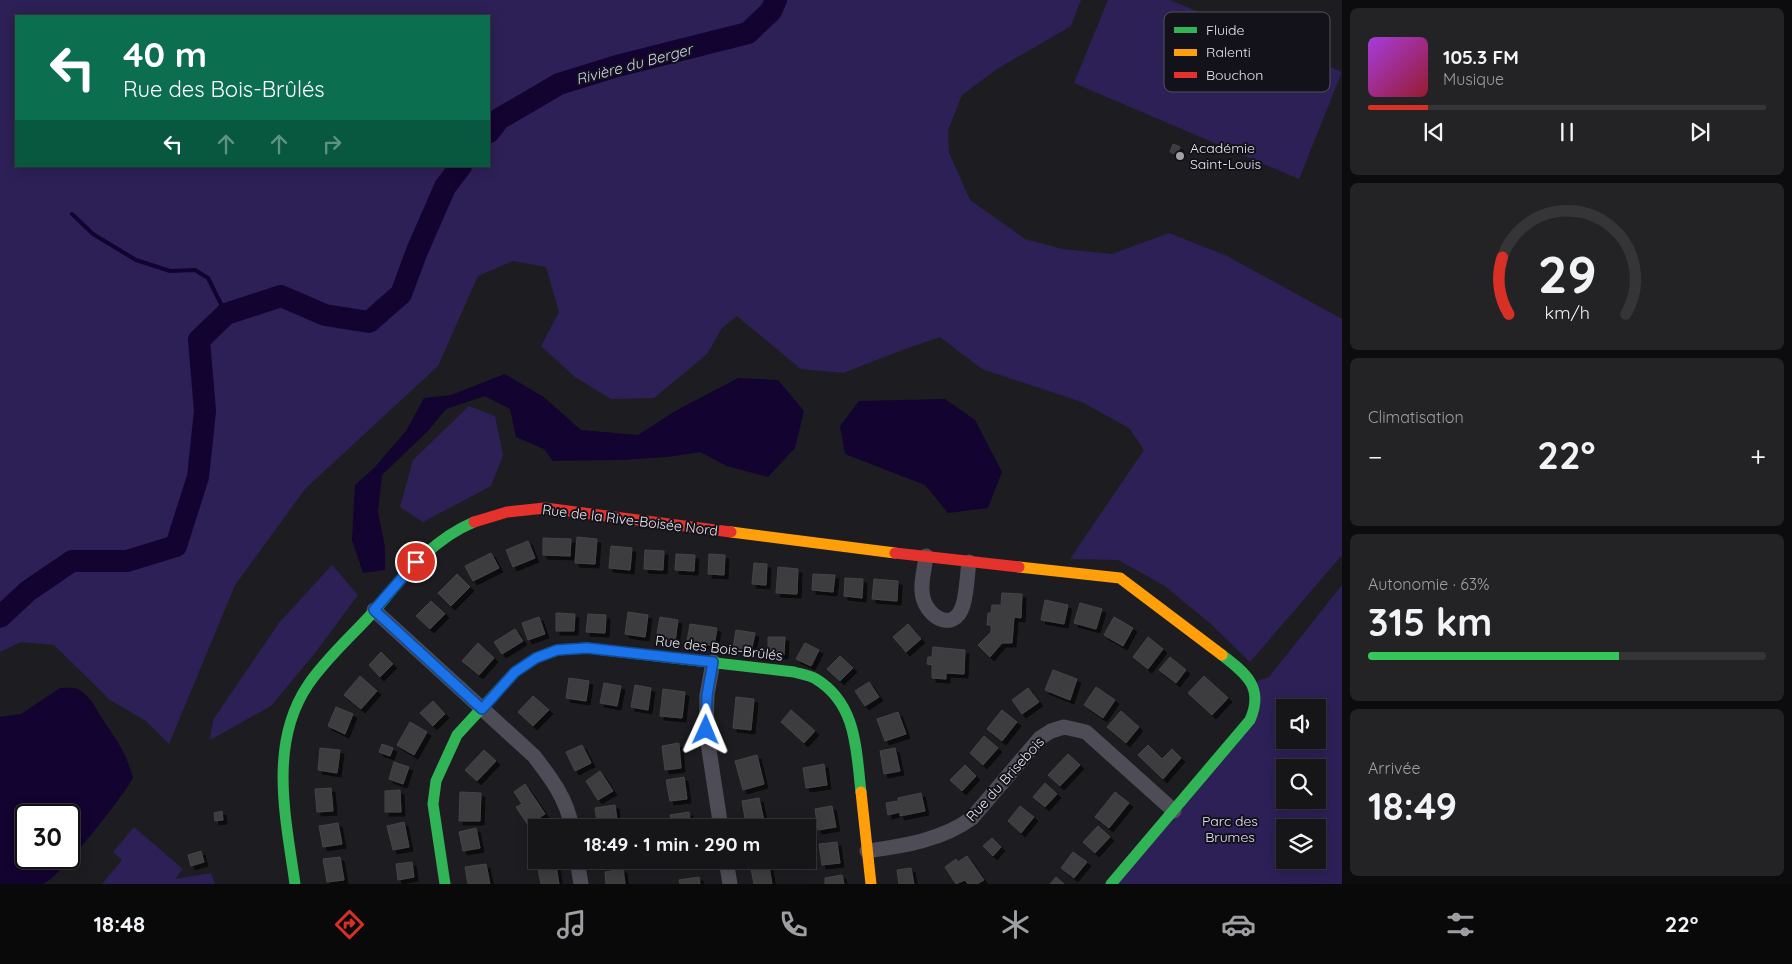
<!DOCTYPE html>
<html lang="fr">
<meta charset="utf-8">
<style>
body{margin:0;font-family:Quicksand,sans-serif;background:#232326;color:#f1f3f6;height:100vh;display:flex;flex-direction:column;font-size:19px;white-space:nowrap}
*{box-sizing:border-box;margin:0}
p{font-size:16px;color:#9e9fa2}
.icon{flex:none;width:28px;height:28px;fill:none;stroke:currentColor;stroke-width:2;stroke-linecap:round;stroke-linejoin:round}
.map{position:relative;flex:1;overflow:hidden}
.side{display:flex;flex-direction:column;gap:8px;padding:8px;background:#0c0c0e;width:450px}
.side>*{flex:none}
.top-card{position:absolute;left:15px;top:15px;width:475px;height:152px;border-radius:0px;box-shadow:0 2px 12px #0003,0 0 0 1px #353538;background:#0b6e4f;color:#fff;overflow:hidden}
.fabs{position:absolute;left:1276px;top:699px;display:grid;gap:10px}
.fabs a{display:grid;place-items:center;width:50px;height:50px;border-radius:0px;background:#161619;box-shadow:0 2px 12px #0003,0 0 0 1px #353538;font-size:25px}
.speed{position:absolute;left:15px;top:804px;display:flex;gap:10px;font-size:25px;font-weight:700;text-align:center}
.speed>*{display:grid;place-content:center;width:65px;height:65px;border-radius:50%;background:#161619;box-shadow:0 2px 12px #0003,0 0 0 1px #353538;line-height:1}
.speed .limit{border:2px solid #111;border-radius:8px;background:#fff;color:#111}
.pin{position:absolute;display:grid;place-items:center;width:42px;height:42px;color:#fff;margin:-21px;border:2px solid #fff;border-radius:50%;box-shadow:0 1px 5px #0007}
.me{position:absolute;width:55px;margin:-28px;rotate:1deg;stroke-linejoin:round;filter:drop-shadow(0 0 4px #0008)}
.turn{display:flex;align-items:center;gap:18px;height:105px;padding:0 25px;font-size:22px}
.turn .icon{width:65px;height:65px;stroke-width:2.5}
.turn b{display:block;font-size:35px;line-height:42px}
.lanes{display:flex;align-items:center;height:48px;padding:0 25px;background:#0003;justify-content:center;gap:25px;direction:ltr}
.lanes .off{opacity:.35}
.big{font-size:38px;font-weight:800;line-height:1.1}
.side .tile{flex:1;display:flex;flex-direction:column;justify-content:center;gap:8px;min-width:0;padding:0 18px;border-radius:8px;background:#232326}
.side .dial{align-items:center;gap:0}
.dial svg{height:130px;overflow:visible;fill:none;stroke:#353538;stroke-width:7;stroke-linecap:round;text-anchor:middle}
.dial text{fill:#f1f3f6;stroke:none}
.song{display:flex;align-items:center;gap:15px}
.cover{width:60px;height:60px;border-radius:8px;background:linear-gradient(135deg,hsl(280 70% 55%),hsl(350 70% 35%))}
.played{height:5px;border-radius:2px;background:linear-gradient(90deg,#d93025 15%,#353538 15%)}
.keys{display:flex;justify-content:space-around;direction:ltr}
.heat{display:flex;justify-content:space-between;align-items:center;font-size:28px;direction:ltr}
.charge{height:8px;border-radius:4px;background:linear-gradient(90deg,#34c759 63%,#353538 0)}
.trip{position:absolute;left:528px;top:819px;width:288px;height:50px;border-radius:0px;background:#161619;box-shadow:0 2px 12px #0003,0 0 0 1px #353538;font-weight:800;line-height:50px;text-align:center}
.tab-bar{display:flex;height:80px;justify-content:space-around;align-items:center;background:#09090a;color:#9e9fa2}
.tab-bar .icon{width:35px;height:35px}
.tab-bar .selected{color:#d93025}
.tab-bar b{font-size:22px;color:#f1f3f6}
main{display:flex;flex:1;min-height:0}
.map>svg:first-child{display:block}
.green{fill:#2d2056;fill-rule:evenodd}
.water{fill:#120331;fill-rule:evenodd}
.lines{fill:none;stroke-linecap:round;stroke-linejoin:round}
.stream{stroke:#120331;stroke-width:4}
.river{stroke:#120331;stroke-width:22}
.building{fill:#3c3c3f;stroke:#454549;filter:url(#shadow)}
.street{stroke:#4e4d57;stroke-width:15}
.fast{stroke:#30b455;stroke-width:11}
.slow{stroke:#ff9f0a;stroke-width:11}
.jam{stroke:#e5322d;stroke-width:11}
.route-casing{stroke:#114b97;stroke-width:12}
.route{stroke:#1a73e8;stroke-width:9}
.poi-dot{fill:#a0a0a5;stroke:#13121a;stroke-width:2}
.labels{text-anchor:middle;dominant-baseline:central;stroke-width:4;stroke-linejoin:round;paint-order:stroke}
.poi-label{font-size:14px;fill:#e7e6ec;stroke:#13121a;text-anchor:start}
.street-label{font-size:14px;fill:#e7e6ec;stroke:#13121a}
.park-label{font-size:14px;fill:#e2e0f5;stroke:#13121a}
.water-label{font-size:15px;font-style:italic;fill:#d4d0fa;stroke:#13121a}
.key{fill:#13121a;stroke:#535259;stroke-width:1}
.key-label{font-size:14px;fill:#e7e6ec}
</style>
<main>
<div class="map">
<svg width="1342" height="884" viewBox="0 0 1342 884">
<defs>
<filter id="shadow"><feDropShadow dx="4" dy="4" stdDeviation="0" flood-color="#0009"/></filter>
</defs>
<rect width="100%" height="100%" fill="#1d1d21"/>
<path class="green" d="M 0,0 L 1081,0 L 1071,26 L 997,69 L 962,95 L 948,130 L 949,153 L 970,200 L 1025,239 L 1062,249 L 1112,254 L 1169,233 L 1227,256 L 1342,319 L 1342,555 L 1250,662 L 1211,624 L 1165,586 L 1118,560 L 1070,559 L 1144,450 L 1129,428 L 1082,402 L 982,369 L 940,337 L 905,349 L 843,373 L 801,369 L 737,316 L 722,328 L 707,354 L 654,398 L 611,399 L 575,377 L 541,346 L 559,312 L 546,267 L 513,261 L 478,276 L 438,366 L 305,489 L 235,585 L 169,744 L 146,721 L 110,700 L 54,645 L 21,642 L 0,652 ZM 16,16 L 489,16 L 489,166 L 16,166 Z
M 1108,0 L 1170,0 L 1342,72 L 1299,179 L 1074,83 Z
M 469,406 L 495,416 L 503,455 L 491,486 L 423,522 L 400,507 L 413,460 Z
M 332,565 L 358,595 L 315,653 L 271,706 L 210,740 L 213,720 L 279,623 Z
M 1342,585 L 1342,884 L 1111,884 L 1250,720 L 1252,683 L 1269,677 ZM 1285,708 L 1318,708 L 1318,740 L 1285,740 ZM 1285,768 L 1318,768 L 1318,800 L 1285,800 ZM 1285,828 L 1318,828 L 1318,860 L 1285,860 Z
M 134,827 L 183,869 L 175,879 L 211,873 L 215,884 L 102,884 L 122,860 L 113,852 Z"/>
<path class="water" d="M 505,374 L 545,398 L 581,430 L 638,435 L 677,410 L 738,378 L 778,380 L 804,411 L 795,448 L 768,477 L 727,466 L 700,452 L 667,457 L 622,460 L 553,461 L 544,449 L 516,437 L 510,409 L 485,396 L 446,409 L 427,432 L 382,475 L 378,512 L 385,547 L 385,570 L 363,573 L 352,540 L 355,485 L 374,468 L 406,431 L 424,398 L 451,395 Z
M 945,399 L 975,420 L 1002,472 L 988,508 L 948,513 L 925,485 L 845,454 L 840,426 L 859,401 Z
M 60,688 C 66,688 75,687 79,690 C 91,696 96,709 103,720 C 117,741 126,752 133,778 C 124,795 58,880 43,884 C 34,884 10,884 0,884 L 0,717 L 21,714 ZM 26,815 L 69,815 L 69,858 L 26,858 Z"/>
<g class="lines">
<path class="stream" d="M 72,214 L 93,234 L 136,260 L 170,271 L 195,270 L 208,278 L 226,314"/>
<path class="river" d="M 489,132 L 499,119 L 559,84 L 617,66 L 748,33 L 771,11 L 776,0
M 0,617 L 28,591 L 72,561 L 127,561 L 176,546 L 198,477 L 205,411 L 199,340 L 226,314 L 281,296 L 325,315 L 369,322 L 401,294 L 417,251 L 445,187 L 461,166"/>
</g>
<path class="building" d="M 1173,144 L 1180,147 L 1177,155 L 1170,152 Z
M 577,537 L 597,539 L 595,564 L 575,563 Z
M 543,538 L 571,539 L 570,556 L 543,555 Z
M 528,541 L 535,558 L 513,567 L 506,550 Z
M 611,546 L 632,548 L 630,570 L 609,568 Z
M 645,550 L 664,551 L 663,570 L 644,569 Z
M 491,553 L 499,568 L 473,581 L 465,566 Z
M 676,554 L 695,555 L 694,571 L 675,570 Z
M 709,554 L 725,555 L 724,575 L 708,574 Z
M 754,563 L 767,564 L 766,585 L 752,584 Z
M 778,567 L 798,569 L 797,594 L 776,593 Z
M 457,574 L 470,587 L 451,606 L 438,593 Z
M 813,574 L 835,575 L 833,592 L 812,590 Z
M 845,578 L 863,579 L 862,598 L 844,596 Z
M 874,579 L 898,581 L 897,601 L 872,599 Z
M 1002,593 L 1022,594 L 1021,618 L 1014,617 L 1012,643 L 1002,643 L 990,657 L 978,645 L 991,632 L 991,625 L 987,625 L 988,613 L 991,613 L 992,605 L 1001,605 Z
M 1045,600 L 1068,605 L 1064,624 L 1041,620 Z
M 431,601 L 445,614 L 430,629 L 416,616 Z
M 1080,603 L 1102,609 L 1096,629 L 1074,623 Z
M 628,612 L 648,615 L 645,637 L 625,634 Z
M 556,613 L 575,614 L 574,631 L 556,631 Z
M 588,614 L 606,615 L 605,633 L 586,632 Z
M 539,617 L 545,634 L 528,640 L 522,623 Z
M 660,617 L 678,620 L 675,642 L 656,639 Z
M 1114,617 L 1133,628 L 1123,646 L 1104,635 Z
M 690,624 L 717,628 L 714,646 L 687,642 Z
M 908,624 L 921,639 L 906,652 L 893,637 Z
M 515,629 L 523,641 L 502,654 L 494,642 Z
M 736,630 L 755,633 L 751,652 L 733,649 Z
M 768,637 L 785,637 L 784,655 L 768,654 Z
M 1148,637 L 1163,649 L 1148,669 L 1133,657 Z
M 478,643 L 494,658 L 479,675 L 462,661 Z
M 805,643 L 819,650 L 811,666 L 796,659 Z
M 933,647 L 965,650 L 964,674 L 946,673 L 946,679 L 932,678 L 932,665 L 927,664 L 928,657 L 932,657 Z
M 381,652 L 393,664 L 380,677 L 369,665 Z
M 840,656 L 853,668 L 840,681 L 827,669 Z
M 1170,657 L 1186,670 L 1176,683 L 1159,670 Z
M 1053,670 L 1077,679 L 1070,700 L 1045,690 Z
M 360,676 L 377,691 L 361,709 L 344,695 Z
M 1204,676 L 1228,698 L 1212,715 L 1188,693 Z
M 569,678 L 589,681 L 586,701 L 566,698 Z
M 869,682 L 879,697 L 865,706 L 855,691 Z
M 604,683 L 621,686 L 617,706 L 600,703 Z
M 635,685 L 651,688 L 648,710 L 631,707 Z
M 1096,687 L 1115,700 L 1103,718 L 1084,705 Z
M 1028,688 L 1039,702 L 1022,714 L 1012,700 Z
M 663,689 L 685,692 L 682,718 L 660,716 Z
M 533,696 L 549,710 L 533,726 L 518,712 Z
M 736,697 L 754,699 L 751,730 L 733,728 Z
M 433,701 L 445,714 L 433,726 L 420,713 Z
M 336,707 L 353,714 L 345,734 L 328,726 Z
M 791,710 L 815,731 L 804,743 L 781,722 Z
M 1002,710 L 1017,722 L 1002,741 L 987,729 Z
M 1121,711 L 1139,727 L 1126,743 L 1107,727 Z
M 898,712 L 906,734 L 885,741 L 877,719 Z
M 410,722 L 427,732 L 414,755 L 397,745 Z
M 984,736 L 998,748 L 983,765 L 970,753 Z
M 679,743 L 681,768 L 665,770 L 662,746 Z
M 382,744 L 393,748 L 390,756 L 379,752 Z
M 582,745 L 591,763 L 575,771 L 566,752 Z
M 1148,745 L 1162,759 L 1172,749 L 1181,758 L 1163,779 L 1138,755 Z
M 320,748 L 340,750 L 337,773 L 318,770 Z
M 895,748 L 900,771 L 884,774 L 880,751 Z
M 484,750 L 496,761 L 477,781 L 465,770 Z
M 1068,754 L 1080,765 L 1060,786 L 1048,775 Z
M 757,755 L 764,784 L 743,790 L 735,761 Z
M 394,762 L 409,767 L 403,784 L 389,779 Z
M 824,764 L 827,785 L 806,788 L 803,768 Z
M 965,765 L 976,776 L 962,791 L 950,780 Z
M 600,771 L 613,791 L 598,800 L 586,781 Z
M 684,777 L 687,799 L 670,801 L 666,780 Z
M 1045,783 L 1057,794 L 1045,807 L 1033,797 Z
M 525,784 L 545,814 L 528,825 L 516,807 L 522,804 L 514,792 Z
M 331,788 L 333,811 L 317,812 L 315,789 Z
M 400,790 L 401,812 L 385,812 L 385,791 Z
M 460,792 L 481,793 L 480,821 L 459,821 Z
M 1115,792 L 1129,803 L 1109,828 L 1095,817 Z
M 921,793 L 925,811 L 900,816 L 900,812 L 888,815 L 886,803 L 898,801 L 898,798 Z
M 759,798 L 764,821 L 746,824 L 742,801 Z
M 615,805 L 618,828 L 598,828 L 595,808 Z
M 832,806 L 836,827 L 818,830 L 815,809 Z
M 1020,806 L 1034,817 L 1021,833 L 1008,821 Z
M 222,811 L 223,820 L 215,821 L 214,813 Z
M 689,812 L 691,828 L 672,828 L 670,815 Z
M 404,822 L 409,847 L 393,850 L 387,826 Z
M 338,823 L 342,844 L 323,847 L 319,826 Z
M 1098,826 L 1110,837 L 1095,853 L 1083,842 Z
M 476,828 L 480,848 L 463,851 L 459,832 Z
M 536,830 L 536,854 L 535,854 L 530,831 Z
M 992,838 L 1001,847 L 993,856 L 983,846 Z
M 837,842 L 840,863 L 822,865 L 819,844 Z
M 201,851 L 204,862 L 191,866 L 188,855 Z
M 1073,852 L 1087,862 L 1074,878 L 1061,868 Z
M 967,856 L 984,880 L 977,884 L 968,884 L 965,880 L 956,884 L 945,867 L 956,859 L 958,862 Z
M 340,857 L 344,880 L 327,882 L 323,859 Z
M 604,860 L 623,860 L 623,863 L 605,866 Z
M 677,860 L 695,860 L 696,863 L 677,864 Z
M 768,861 L 772,884 L 754,884 L 750,864 Z
M 412,862 L 414,877 L 398,880 L 396,864 Z
M 486,864 L 490,884 L 468,884 L 465,867 Z
M 556,866 L 559,884 L 541,884 L 538,869 Z
M 911,868 L 914,884 L 899,884 L 897,870 Z
M 623,869 L 625,884 L 606,884 L 605,872 Z
M 842,875 L 844,884 L 825,884 L 825,878 Z
M 699,877 L 700,884 L 680,884 L 679,880 Z
M 1056,877 L 1064,884 L 1050,884 Z"/>
<g class="lines">
<path class="street" d="M 926,556 C 925,567 921,580 922,591 C 923,616 954,635 963,605 C 967,592 967,576 969,562
M 374,610 L 534,756 C 551,778 567,799 572,828
M 713,662 L 707,695 L 706,730 L 721,828
M 867,851 C 904,846 942,840 972,818 L 1040,738 L 1051,731 L 1064,727 L 1086,732 L 1174,811
M 577,860 L 581,884
M 726,860 L 730,884"/>
<path class="fast" d="M 295,884 C 286,819 268,744 308,685 C 327,657 353,635 376,609 C 405,575 431,540 474,522
M 445,884 L 433,804 L 436,781 L 457,735 L 515,672 L 536,658 L 557,650 L 587,648 L 794,672 C 801,674 810,675 816,679 C 857,704 856,750 861,792
M 1111,884 L 1250,720 C 1264,688 1247,674 1222,655"/>
<path class="slow" d="M 731,532 L 895,553
M 1019,567 L 1120,578 L 1222,655
M 861,792 L 871,884"/>
<path class="jam" d="M 474,522 L 507,512 L 545,508 L 731,532
M 895,553 L 1019,567"/>
</g>
<g class="lines">
<defs>
<path id="route" d="M 416,562 L 374,610 L 482,709 L 515,672 L 536,658 L 557,650 L 587,648 L 713,662 L 707,695 L 706,730"/>
</defs>
<use href="#route" class="route-casing"/>
<use href="#route" class="route"/>
</g>
<circle class="poi-dot" cx="1180" cy="156" r="5"/>
<g class="labels">
<g class="poi-label">
<text x="1190" y="148">Académie<tspan x="1190" dy="16">Saint-Louis</tspan></text>
</g>
<g class="street-label">
<text transform="translate(630 520) rotate(7)">Rue de la Rive-Boisée Nord</text>
<text transform="translate(719 648) rotate(7)">Rue des Bois-Brûlés</text>
<text transform="translate(1005 779) rotate(-48)">Rue du Brisebois</text>
</g>
<g class="park-label">
<text x="1230" y="821">Parc des<tspan x="1230" dy="16">Brumes</tspan></text>
</g>
<g class="water-label">
<text transform="translate(634 64) rotate(-15)">Rivière du Berger</text>
</g>
</g>
<rect x="1164" y="12" width="166" height="80" rx="8" class="key"/>
<rect x="1174" y="27" width="23" height="6" fill="#30b455"/>
<rect x="1174" y="49" width="23" height="7" fill="#ff9f0a"/>
<rect x="1174" y="72" width="23" height="6" fill="#e5322d"/>
<g class="key-label">
<text x="1206" y="35">Fluide</text>
<text x="1206" y="57">Ralenti</text>
<text x="1206" y="80">Bouchon</text>
</g>
</svg>
<div class="fabs">
<a><svg class="icon" aria-label="sound" viewBox="0 0 24 24"><path d="M4 9h4l5-4v14l-5-4H4zM17 9q2 3 0 6"/></svg></a>
<a><svg class="icon" aria-label="search" viewBox="0 0 24 24"><circle cx="10" cy="10" r="6"/><path d="M15 15l6 6"/></svg></a>
<a><svg class="icon" aria-label="layers" viewBox="0 0 24 24"><path d="M12 4l9 5-9 5-9-5zM3 14l9 5 9-5"/></svg></a>
</div>
<div class="speed"><div class="limit">30</div></div>
<div class="pin" style="left:416px;top:562px;background:#d93025"><svg class="icon" aria-label="arrive" viewBox="0 0 24 24"><path d="M6 21V4h12l-3 4 3 4H6"/></svg></div>
<svg class="me" style="left:706px;top:730px" viewBox="-20 -20 40 40"><path d="M0-17L14 15 0 8-14 15z" fill="#1a73e8" stroke="#fff" stroke-width="4"/></svg>
<div class="trip">18:49 · 1 min · 290 m</div>
<div class="top-card">
<div class="turn"><svg class="icon" aria-label="left" viewBox="0 0 24 24"><path d="M17 20v-9H6M10 6l-5 5 5 5"/></svg><div><b>40 m</b>Rue des Bois-Brûlés</div></div>
<div class="lanes"><svg class="icon" aria-label="left" viewBox="0 0 24 24"><path d="M17 20v-9H6M10 6l-5 5 5 5"/></svg><svg class="icon off" aria-label="ahead" viewBox="0 0 24 24"><path d="M12 20V5M6 11l6-6 6 6"/></svg><svg class="icon off" aria-label="ahead" viewBox="0 0 24 24"><path d="M12 20V5M6 11l6-6 6 6"/></svg><svg class="icon off" aria-label="right" viewBox="0 0 24 24"><path d="M7 20v-9h11M14 6l5 5-5 5"/></svg></div>
</div>
</div>
<section class="side">
<div class="tile">
<div class="song"><i class="cover"></i><div><b>105.3 FM</b><p>Musique</p></div></div>
<div class="played"></div>
<div class="keys"><svg class="icon" aria-label="previous" viewBox="0 0 24 24"><path d="M18 5L8 12l10 7zM5 5v14"/></svg><svg class="icon" aria-label="pause" viewBox="0 0 24 24"><path d="M8 5v14M16 5v14"/></svg><svg class="icon" aria-label="next" viewBox="0 0 24 24"><path d="M6 5l10 7-10 7zM19 5v14"/></svg></div>
</div>
<div class="tile dial"><svg viewBox="0 0 100 80">
<path d="M14 69A42 42 0 1 1 86 69"/>
<path d="M14 69A42 42 0 0 1 10 34" stroke="#d93025"/>
<text x="50" y="56" font-size="32" font-weight="700">29</text>
<text x="50" y="72" font-size="11">km/h</text>
</svg></div>
<div class="tile"><p>Climatisation</p>
<div class="heat"><a>−</a><b class="big">22°</b><a>+</a></div>
</div>
<div class="tile"><p>Autonomie · 63%</p><b class="big">315 km</b><div class="charge"></div></div>
<div class="tile"><p>Arrivée</p><b class="big">18:49</b></div>
</section>
</main>
<nav class="tab-bar">
<b>18:48</b>
<svg class="icon selected" aria-label="directions" viewBox="0 0 24 24"><path d="M12 3l9 9-9 9-9-9zM9 14v-3h6M13 9l2 2-2 2"/></svg>
<svg class="icon" aria-label="music" viewBox="0 0 24 24"><path d="M9 18V5l10-2v13"/><circle cx="6" cy="18" r="3"/><circle cx="16" cy="16" r="3"/></svg>
<svg class="icon" aria-label="phone" viewBox="0 0 24 24"><path d="M5 4h4l2 5-3 2q2 4 5 5l2-3 5 2v4C11 20 4 13 5 4z"/></svg>
<svg class="icon" aria-label="climate" viewBox="0 0 24 24"><path d="M12 3v18M4 7l16 10M4 17L20 7"/></svg>
<svg class="icon" aria-label="car" viewBox="0 0 24 24"><path d="M5 17H2v-5l4-1 3-4h7l3 4 3 1v5h-3M9 17h6M6 11h13"/><circle cx="7" cy="17" r="2"/><circle cx="17" cy="17" r="2"/></svg>
<svg class="icon" aria-label="filters" viewBox="0 0 24 24"><path d="M4 7h16M4 17h16"/><circle cx="9" cy="7" r="2"/><circle cx="15" cy="17" r="2"/></svg>
<b>22°</b>
</nav>
